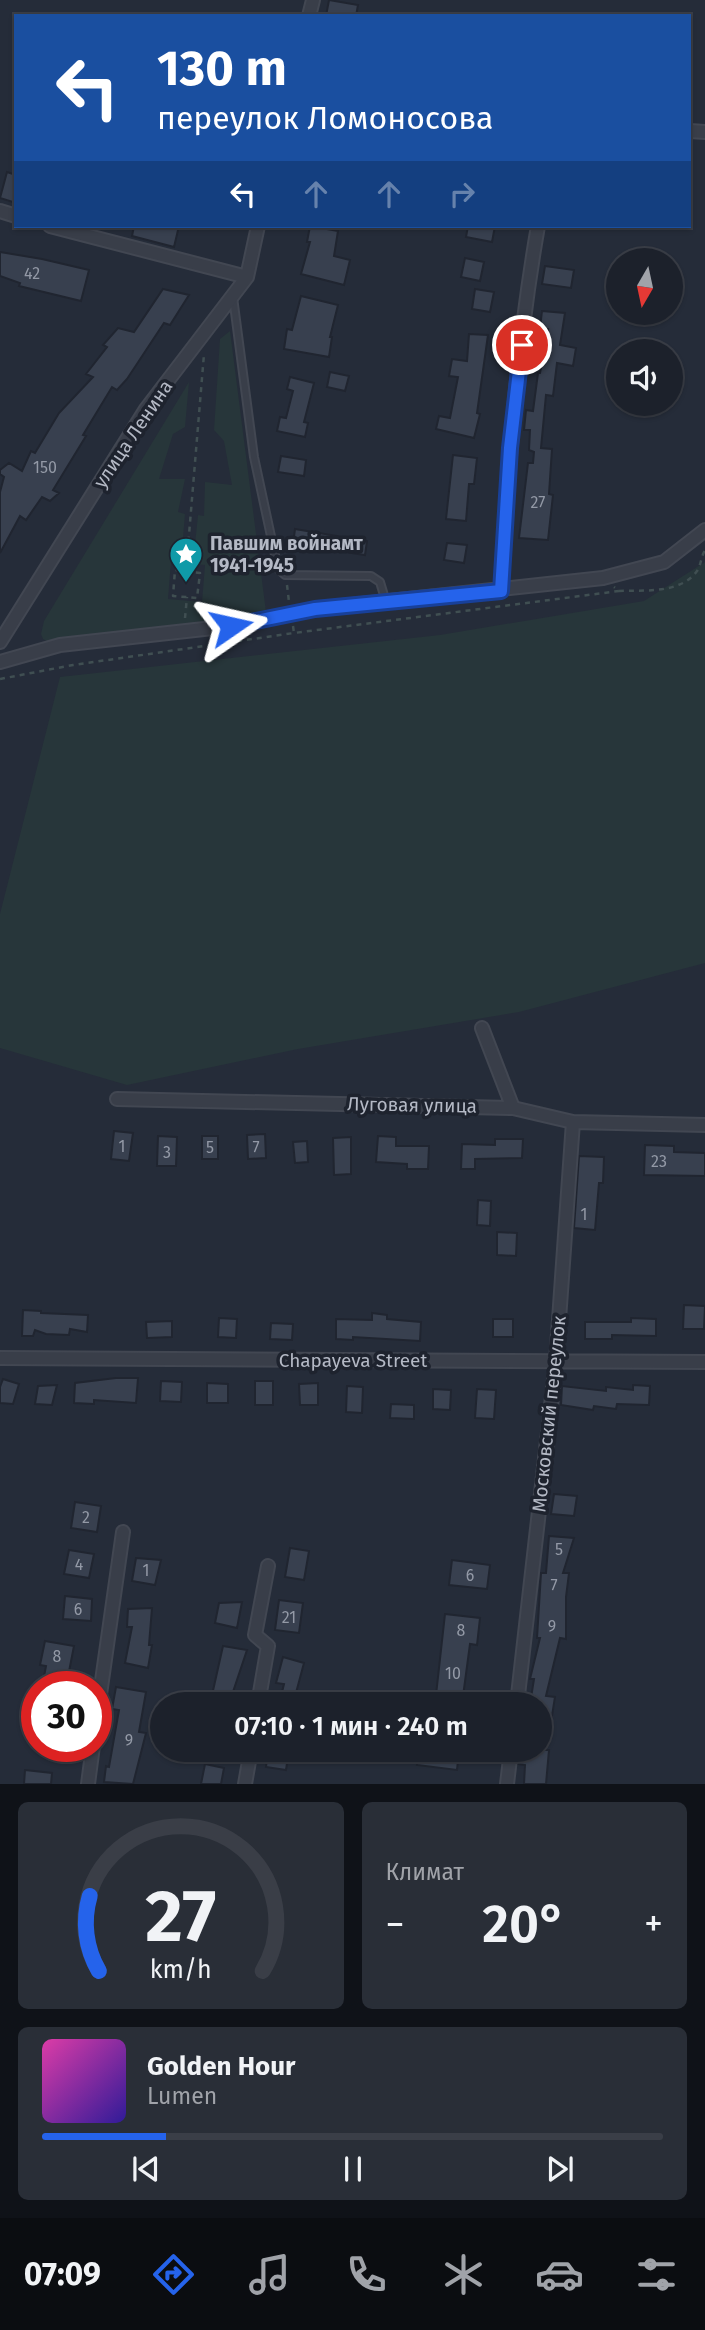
<!DOCTYPE html>
<html lang="ru">
<meta charset="utf-8">
<style>
body{margin:0;font-family:"Fira Sans",sans-serif;background:#292e37;color:#f1f3f6;height:100vh;display:flex;flex-direction:column;font-size:26px;white-space:nowrap}
*{box-sizing:border-box;margin:0}
p{font-size:23px;color:#a0a3a9}
.icon{flex:none;width:38px;height:38px;fill:none;stroke:currentColor;stroke-width:2;stroke-linecap:round;stroke-linejoin:round}
.map{position:relative;height:1784px;overflow:hidden}
.details{display:flex;flex-direction:column;gap:18px;padding:18px;background:#0f1218;flex:1}
.details>*{flex:none}
.top-card{position:absolute;left:14px;top:14px;width:677px;height:214px;border-radius:0px;box-shadow:0 2px 5px #0004,0 0 0 2px #3a3e47;background:#1a4fa0;color:#fff;overflow:hidden}
.needle{width:46px;rotate:189deg}
.buttons{position:absolute;left:606px;top:248px;display:grid;gap:14px}
.buttons a{display:grid;place-items:center;width:77px;height:77px;border-radius:50%;background:#1c212b;box-shadow:0 2px 5px #0004,0 0 0 2px #3a3e47;font-size:35px}
.speed{position:absolute;left:21px;top:1671px;display:flex;gap:14px;font-size:35px;font-weight:700;text-align:center}
.speed>*{display:grid;place-content:center;width:91px;height:91px;border-radius:50%;background:#1c212b;box-shadow:0 2px 5px #0004,0 0 0 2px #3a3e47;line-height:1}
.speed .limit{border:10px solid #d22;background:#fff;color:#111}
.pin{position:absolute;display:grid;place-items:center;width:60px;height:60px;color:#fff;margin:-30px;border:4px solid #fff;border-radius:50%;box-shadow:0 2px 7px #0007}
.me{position:absolute;width:77px;margin:-38px;rotate:79deg;stroke-linejoin:round;filter:drop-shadow(0 0 5px #0008)}
.turn{display:flex;align-items:center;gap:24px;height:147px;padding:0 28px;font-size:32px}
.turn .icon{width:91px;height:91px;stroke-width:2.5}
.turn b{display:block;font-size:49px;line-height:60px}
.lanes{display:flex;align-items:center;height:66px;padding:0 28px;background:#0003;justify-content:center;gap:35px;direction:ltr}
.lanes .off{opacity:.35}
.big{font-size:52px;font-weight:600;line-height:1.1}
.details .widget{flex:1;display:flex;flex-direction:column;justify-content:center;gap:10px;min-width:0;padding:0 24px;border-radius:10px;background:#292e37}
.details .dial{align-items:center;gap:0}
.dial svg{height:182px;overflow:visible;fill:none;stroke:#3a3e47;stroke-width:7;stroke-linecap:round;text-anchor:middle}
.dial text{fill:#f1f3f6;stroke:none}
.song{display:flex;align-items:center;gap:21px}
.cover{width:84px;height:84px;border-radius:10px;background:linear-gradient(135deg,hsl(320 70% 55%),hsl(250 70% 35%))}
.played{height:7px;border-radius:4px;background:linear-gradient(90deg,#2563eb 20%,#3a3e47 20%)}
.keys{display:flex;justify-content:space-around;direction:ltr}
.heat{display:flex;justify-content:space-between;align-items:center;font-size:38px;direction:ltr}
.details .tiles{flex:1;display:grid;gap:18px;grid-template-columns:1fr 1fr}
.widget:last-child{grid-column:span 2}
.trip{position:absolute;left:150px;top:1692px;width:402px;height:70px;border-radius:35px;background:#1c212b;box-shadow:0 2px 5px #0004,0 0 0 2px #3a3e47;font-weight:600;line-height:70px;text-align:center}
.tab-bar{display:flex;height:112px;justify-content:space-around;align-items:center;background:#0b0d11;color:#a0a3a9}
.tab-bar .icon{width:49px;height:49px}
.tab-bar .active{color:#2563eb}
.tab-bar b{font-size:32px;color:#f1f3f6}
.map>svg:first-child{display:block}
.green{fill:#27363a}
.building{fill:#38404f;stroke:#202530;stroke-width:2}
.lines{fill:none;stroke-linecap:round;stroke-linejoin:round}
.service-casing{stroke:#424752;stroke-width:10}
.minor-casing{stroke:#424752;stroke-width:16}
.path{stroke:#404f52;stroke-width:2.5;stroke-dasharray:5 5;stroke-linecap:butt}
.service{stroke:#393e49;stroke-width:6}
.minor{stroke:#393e49;stroke-width:12}
.route-casing{stroke:#184099;stroke-width:18}
.route{stroke:#2563eb;stroke-width:12}
.labels{text-anchor:middle;dominant-baseline:central;stroke-width:7;stroke-linejoin:round;paint-order:stroke}
.number-label{font-size:16px;fill:#9399a6}
.street-label{font-size:19px;fill:#b4b9c5;stroke:#1e232e}
.poi-label{font-size:19px;font-weight:bold;fill:#b4b9c5;stroke:#1e232e;text-anchor:start}
</style>
<div class="map">
<svg width="705" height="1784" viewBox="0 0 705 1784">
<rect width="100%" height="100%" fill="#252c39"/>
<path class="green" d="M 230,331 L 266,612 L 262,615 L 47,641 L 43,639 L 41,634 L 44,621 L 189,382 L 185,427 L 173,434 L 159,479 L 185,479 L 178,512 L 185,514 L 181,562 L 171,561 L 168,599 L 202,602 L 205,565 L 193,564 L 198,515 L 204,516 L 205,482 L 232,485 L 224,441 L 214,430 L 220,339 Z
M 705,562 L 705,963 L 519,1012 L 298,1049 L 127,1085 L 0,1048 L 0,914 L 60,677 L 440,635 L 644,601 Z"/>
<path class="building" d="M 329,0 L 358,5 L 356,16 L 326,16 Z
M 7,172 L 16,175 L 16,203 L 0,198 Z
M 134,226 L 179,226 L 174,247 L 132,236 Z
M 310,226 L 338,231 L 334,256 L 350,260 L 344,285 L 301,274 L 310,242 L 307,242 Z
M 468,226 L 495,226 L 492,242 L 466,237 Z
M 0,252 L 42,259 L 89,270 L 81,301 L 19,286 L 20,283 L 0,276 Z
M 465,258 L 484,262 L 480,281 L 461,277 Z
M 545,266 L 574,270 L 571,288 L 542,284 Z
M 163,289 L 189,295 L 170,325 L 164,323 L 127,379 L 117,390 L 112,387 L 83,435 L 86,436 L 53,490 L 59,493 L 50,501 L 42,497 L 26,520 L 20,516 L 0,553 L 0,492 L 4,477 L 0,474 L 0,470 L 9,463 L 22,471 L 31,451 L 35,453 L 59,413 L 93,377 L 86,374 L 107,347 L 103,345 L 118,328 L 134,332 Z
M 475,289 L 494,292 L 490,312 L 472,309 Z
M 301,296 L 338,305 L 330,337 L 332,337 L 329,357 L 284,349 L 287,329 L 292,330 Z
M 542,311 L 565,313 L 560,345 L 576,348 L 573,366 L 557,363 L 553,396 L 546,395 L 541,448 L 552,449 L 549,494 L 553,495 L 548,540 L 519,538 L 528,463 L 533,463 L 534,452 L 529,450 L 530,430 L 524,430 L 526,410 L 533,411 L 538,373 L 540,373 L 548,329 L 540,328 Z
M 469,334 L 488,335 L 477,413 L 480,414 L 474,438 L 436,429 L 439,416 L 450,418 L 458,377 L 449,376 L 452,359 L 467,361 Z
M 330,372 L 349,376 L 345,391 L 327,387 Z
M 290,377 L 314,383 L 304,422 L 308,423 L 305,437 L 277,431 L 280,417 L 286,418 L 293,391 L 287,389 Z
M 453,455 L 477,458 L 474,484 L 469,484 L 466,521 L 446,519 Z
M 281,456 L 306,460 L 304,476 L 278,472 Z
M 295,529 L 367,541 L 365,555 L 293,544 Z
M 447,543 L 467,545 L 464,563 L 444,560 Z
M 114,1131 L 133,1133 L 129,1161 L 111,1159 Z
M 265,1134 L 266,1158 L 248,1159 L 247,1135 Z
M 158,1136 L 177,1137 L 176,1166 L 157,1166 Z
M 202,1136 L 218,1136 L 218,1159 L 202,1159 Z
M 378,1136 L 396,1137 L 396,1146 L 429,1146 L 428,1169 L 407,1169 L 407,1164 L 376,1162 Z
M 351,1137 L 351,1174 L 334,1175 L 333,1138 Z
M 495,1139 L 523,1139 L 522,1158 L 475,1159 L 475,1169 L 461,1169 L 462,1144 L 495,1145 Z
M 307,1141 L 308,1162 L 295,1163 L 293,1142 Z
M 645,1145 L 674,1146 L 674,1152 L 705,1153 L 705,1176 L 644,1175 Z
M 579,1156 L 604,1157 L 603,1183 L 599,1183 L 595,1230 L 574,1228 Z
M 478,1200 L 491,1201 L 490,1226 L 477,1225 Z
M 497,1232 L 517,1233 L 516,1256 L 497,1255 Z
M 684,1305 L 705,1306 L 704,1329 L 683,1329 Z
M 23,1310 L 41,1311 L 41,1313 L 88,1315 L 87,1332 L 70,1329 L 69,1335 L 46,1334 L 35,1330 L 33,1336 L 22,1336 Z
M 372,1313 L 387,1315 L 387,1319 L 421,1322 L 420,1341 L 353,1337 L 353,1340 L 336,1339 L 336,1319 L 372,1320 Z
M 219,1318 L 237,1319 L 236,1338 L 218,1337 Z
M 631,1318 L 656,1319 L 656,1336 L 612,1335 L 612,1339 L 585,1339 L 585,1322 L 631,1322 Z
M 493,1319 L 513,1319 L 513,1337 L 493,1337 Z
M 172,1321 L 172,1337 L 147,1338 L 146,1322 Z
M 271,1323 L 293,1324 L 292,1340 L 270,1339 Z
M 116,1378 L 138,1378 L 136,1403 L 94,1400 L 94,1404 L 74,1403 L 75,1383 Z
M 3,1379 L 19,1384 L 13,1404 L 0,1403 L 0,1387 Z
M 161,1381 L 182,1382 L 181,1402 L 160,1401 Z
M 255,1381 L 273,1381 L 273,1405 L 255,1405 Z
M 207,1383 L 228,1384 L 228,1403 L 207,1403 Z
M 318,1383 L 318,1405 L 300,1405 L 299,1384 Z
M 57,1385 L 52,1405 L 35,1404 L 38,1386 Z
M 633,1385 L 650,1386 L 649,1405 L 617,1404 L 616,1409 L 594,1406 L 593,1410 L 561,1405 L 562,1386 L 606,1391 L 606,1387 L 633,1390 Z
M 347,1386 L 363,1387 L 362,1413 L 346,1412 Z
M 433,1389 L 451,1390 L 450,1410 L 433,1409 Z
M 477,1389 L 496,1390 L 494,1419 L 475,1418 Z
M 391,1404 L 414,1405 L 414,1419 L 390,1418 Z
M 554,1494 L 577,1496 L 574,1516 L 551,1514 Z
M 75,1502 L 101,1506 L 97,1532 L 71,1528 Z
M 549,1536 L 574,1538 L 563,1573 L 569,1573 L 566,1597 L 566,1639 L 560,1638 L 546,1696 L 555,1697 L 551,1722 L 541,1721 L 541,1704 L 530,1704 L 534,1679 L 530,1679 L 540,1638 L 537,1638 L 541,1573 L 546,1573 Z
M 290,1548 L 309,1551 L 304,1580 L 285,1577 Z
M 69,1550 L 94,1554 L 89,1578 L 64,1574 Z
M 136,1558 L 161,1560 L 155,1585 L 132,1581 Z
M 452,1560 L 490,1565 L 487,1589 L 449,1585 Z
M 65,1596 L 92,1599 L 91,1621 L 63,1619 Z
M 279,1600 L 303,1603 L 299,1633 L 275,1630 Z
M 242,1602 L 237,1628 L 215,1623 L 219,1603 Z
M 152,1608 L 149,1645 L 152,1645 L 148,1668 L 125,1663 L 132,1627 L 127,1627 L 128,1609 Z
M 445,1614 L 480,1618 L 477,1645 L 470,1644 L 462,1704 L 435,1704 Z
M 45,1641 L 74,1646 L 66,1687 L 42,1687 L 46,1666 L 40,1665 Z
M 223,1646 L 247,1650 L 232,1695 L 250,1697 L 249,1704 L 210,1704 Z
M 283,1657 L 304,1663 L 293,1704 L 279,1704 L 284,1684 L 276,1683 Z
M 116,1687 L 146,1692 L 139,1732 L 146,1733 L 133,1784 L 104,1782 L 106,1766 L 109,1767 L 119,1710 L 112,1709 Z
M 268,1750 L 289,1750 L 286,1770 L 266,1767 Z
M 419,1750 L 459,1750 L 457,1770 L 417,1765 Z
M 521,1750 L 549,1750 L 546,1784 L 524,1784 L 525,1765 L 518,1764 Z
M 205,1764 L 224,1768 L 221,1784 L 201,1784 Z
M 25,1770 L 52,1773 L 51,1784 L 24,1784 Z"/>
<g class="lines">
<defs>
<path id="service" d="M 233,297 L 254,457 L 278,569 L 285,575 L 371,576 L 380,582 L 386,602"/>
<path id="minor" d="M 309,16 L 313,0
M 690,131 L 705,132
M 0,211 L 16,216
M 50,226 L 247,277
M 501,591 C 508,469 517,346 538,226
M 0,642 L 146,409 L 247,277 L 258,226
M 0,662 L 60,645 L 231,626 L 315,609 L 603,578 L 664,562 L 705,530
M 482,1028 L 513,1108
M 117,1099 L 513,1108 L 573,1122 L 705,1125
M 0,1358 L 705,1362
M 258,1704 L 268,1646 L 255,1635 L 268,1566
M 517,1704 L 556,1362 L 573,1122
M 96,1723 L 123,1532
M 88,1784 L 93,1746
M 245,1784 L 251,1750
M 507,1784 L 511,1750"/>
</defs>
<use href="#service" class="service-casing"/>
<use href="#minor" class="minor-casing"/>
<path class="path" d="M 186,571 L 200,573 L 197,598 L 173,596 L 175,570 L 186,571 L 204,354
M 287,585 L 289,602
M 619,591 C 644,590 681,594 697,571 C 701,565 701,557 705,550
M 185,618 L 187,597
M 293,626 L 294,633 L 619,591 L 614,587
M 0,679 L 73,665 L 294,633"/>
<use href="#service" class="service"/>
<use href="#minor" class="minor"/>
</g>
<g class="lines">
<defs>
<path id="route" d="M 231,626 L 315,609 L 501,591 L 510,448 L 522,345"/>
</defs>
<use href="#route" class="route-casing"/>
<use href="#route" class="route"/>
</g>
<defs>
<symbol id="sight-pin" viewBox="-11 -11 22 30"><path d="M0 17L-7.5 6A9.5 9.5 0 1 1 7.5 6Z" fill="#0f9aa8" stroke="#1e232e"/><path d="M0-6L1.8-2.2L6-1.7L2.9 1.2L3.7 5.4L0 3.3L-3.7 5.4L-2.9 1.2L-6-1.7L-1.8-2.2Z" fill="#fff"/></symbol>
</defs>
<g fill-rule="evenodd">
<use href="#sight-pin" x="167" y="535" width="38" height="52"/>
</g>
<g class="labels">
<g class="number-label">
<text x="32" y="273">42</text>
<text x="45" y="467">150</text>
<text x="538" y="502">27</text>
<text x="122" y="1146">1</text>
<text x="210" y="1147">5</text>
<text x="256" y="1147">7</text>
<text x="167" y="1152">3</text>
<text x="659" y="1161">23</text>
<text x="584" y="1214">1</text>
<text x="86" y="1517">2</text>
<text x="559" y="1549">5</text>
<text x="79" y="1564">4</text>
<text x="146" y="1570">1</text>
<text x="470" y="1575">6</text>
<text x="554" y="1585">7</text>
<text x="78" y="1609">6</text>
<text x="289" y="1617">21</text>
<text x="552" y="1626">9</text>
<text x="461" y="1630">8</text>
<text x="57" y="1656">8</text>
<text x="453" y="1673">10</text>
<text x="129" y="1740">9</text>
</g>
<g class="street-label">
<text transform="translate(133 434) rotate(-56)">улица Ленина</text>
<text transform="translate(412 1105) rotate(1)">Луговая улица</text>
<text x="353" y="1360">Chapayeva Street</text>
<text transform="translate(549 1414) rotate(-84)">Московский переулок</text>
</g>
<g class="poi-label">
<text x="210" y="543">Павшим войнамт<tspan x="210" dy="22">1941-1945</tspan></text>
</g>
</g>
</svg>
<div class="buttons">
<a><svg class="needle" viewBox="-14 -14 28 28"><path d="M0-13l5 13h-10z" fill="#e53935"/><path d="M0 13l5-13h-10z" fill="#a0a3a9"/></svg></a>
<a><svg class="icon" aria-label="sound" viewBox="0 0 24 24"><path d="M4 9h4l5-4v14l-5-4H4zM17 9q2 3 0 6"/></svg></a>
</div>
<div class="speed"><div class="limit">30</div></div>
<div class="pin" style="left:522px;top:345px;background:#d93025"><svg class="icon" aria-label="arrive" viewBox="0 0 24 24"><path d="M6 21V4h12l-3 4 3 4H6"/></svg></div>
<svg class="me" style="left:231px;top:626px" viewBox="-20 -20 40 40"><path d="M0-17L14 15 0 8-14 15z" fill="#2563eb" stroke="#fff" stroke-width="4"/></svg>
<div class="trip">07:10 · 1 мин · 240 m</div>
<div class="top-card">
<div class="turn"><svg class="icon" aria-label="left" viewBox="0 0 24 24"><path d="M17 20v-9H6M10 6l-5 5 5 5"/></svg><div><b>130 m</b>переулок Ломоносова</div></div>
<div class="lanes"><svg class="icon" aria-label="left" viewBox="0 0 24 24"><path d="M17 20v-9H6M10 6l-5 5 5 5"/></svg><svg class="icon off" aria-label="ahead" viewBox="0 0 24 24"><path d="M12 20V5M6 11l6-6 6 6"/></svg><svg class="icon off" aria-label="ahead" viewBox="0 0 24 24"><path d="M12 20V5M6 11l6-6 6 6"/></svg><svg class="icon off" aria-label="right" viewBox="0 0 24 24"><path d="M7 20v-9h11M14 6l5 5-5 5"/></svg></div>
</div>
</div>
<section class="details">
<div class="tiles">
<div class="widget dial"><svg viewBox="0 0 100 80">
<path d="M14 69A42 42 0 1 1 86 69"/>
<path d="M14 69A42 42 0 0 1 10 36" stroke="#2563eb"/>
<text x="50" y="56" font-size="32" font-weight="700">27</text>
<text x="50" y="72" font-size="11">km/h</text>
</svg></div>
<div class="widget"><p>Климат</p>
<div class="heat"><a>−</a><b class="big">20°</b><a>+</a></div>
</div>
<div class="widget">
<div class="song"><i class="cover"></i><div><b>Golden Hour</b><p>Lumen</p></div></div>
<div class="played"></div>
<div class="keys"><svg class="icon" aria-label="previous" viewBox="0 0 24 24"><path d="M18 5L8 12l10 7zM5 5v14"/></svg><svg class="icon" aria-label="pause" viewBox="0 0 24 24"><path d="M8 5v14M16 5v14"/></svg><svg class="icon" aria-label="next" viewBox="0 0 24 24"><path d="M6 5l10 7-10 7zM19 5v14"/></svg></div>
</div>
</div>
</section>
<nav class="tab-bar">
<b>07:09</b>
<svg class="icon active" aria-label="directions" viewBox="0 0 24 24"><path d="M12 3l9 9-9 9-9-9zM9 14v-3h6M13 9l2 2-2 2"/></svg>
<svg class="icon" aria-label="music" viewBox="0 0 24 24"><path d="M9 18V5l10-2v13"/><circle cx="6" cy="18" r="3"/><circle cx="16" cy="16" r="3"/></svg>
<svg class="icon" aria-label="phone" viewBox="0 0 24 24"><path d="M5 4h4l2 5-3 2q2 4 5 5l2-3 5 2v4C11 20 4 13 5 4z"/></svg>
<svg class="icon" aria-label="climate" viewBox="0 0 24 24"><path d="M12 3v18M4 7l16 10M4 17L20 7"/></svg>
<svg class="icon" aria-label="car" viewBox="0 0 24 24"><path d="M5 17H2v-5l4-1 3-4h7l3 4 3 1v5h-3M9 17h6M6 11h13"/><circle cx="7" cy="17" r="2"/><circle cx="17" cy="17" r="2"/></svg>
<svg class="icon" aria-label="filters" viewBox="0 0 24 24"><path d="M4 7h16M4 17h16"/><circle cx="9" cy="7" r="2"/><circle cx="15" cy="17" r="2"/></svg>
</nav>
